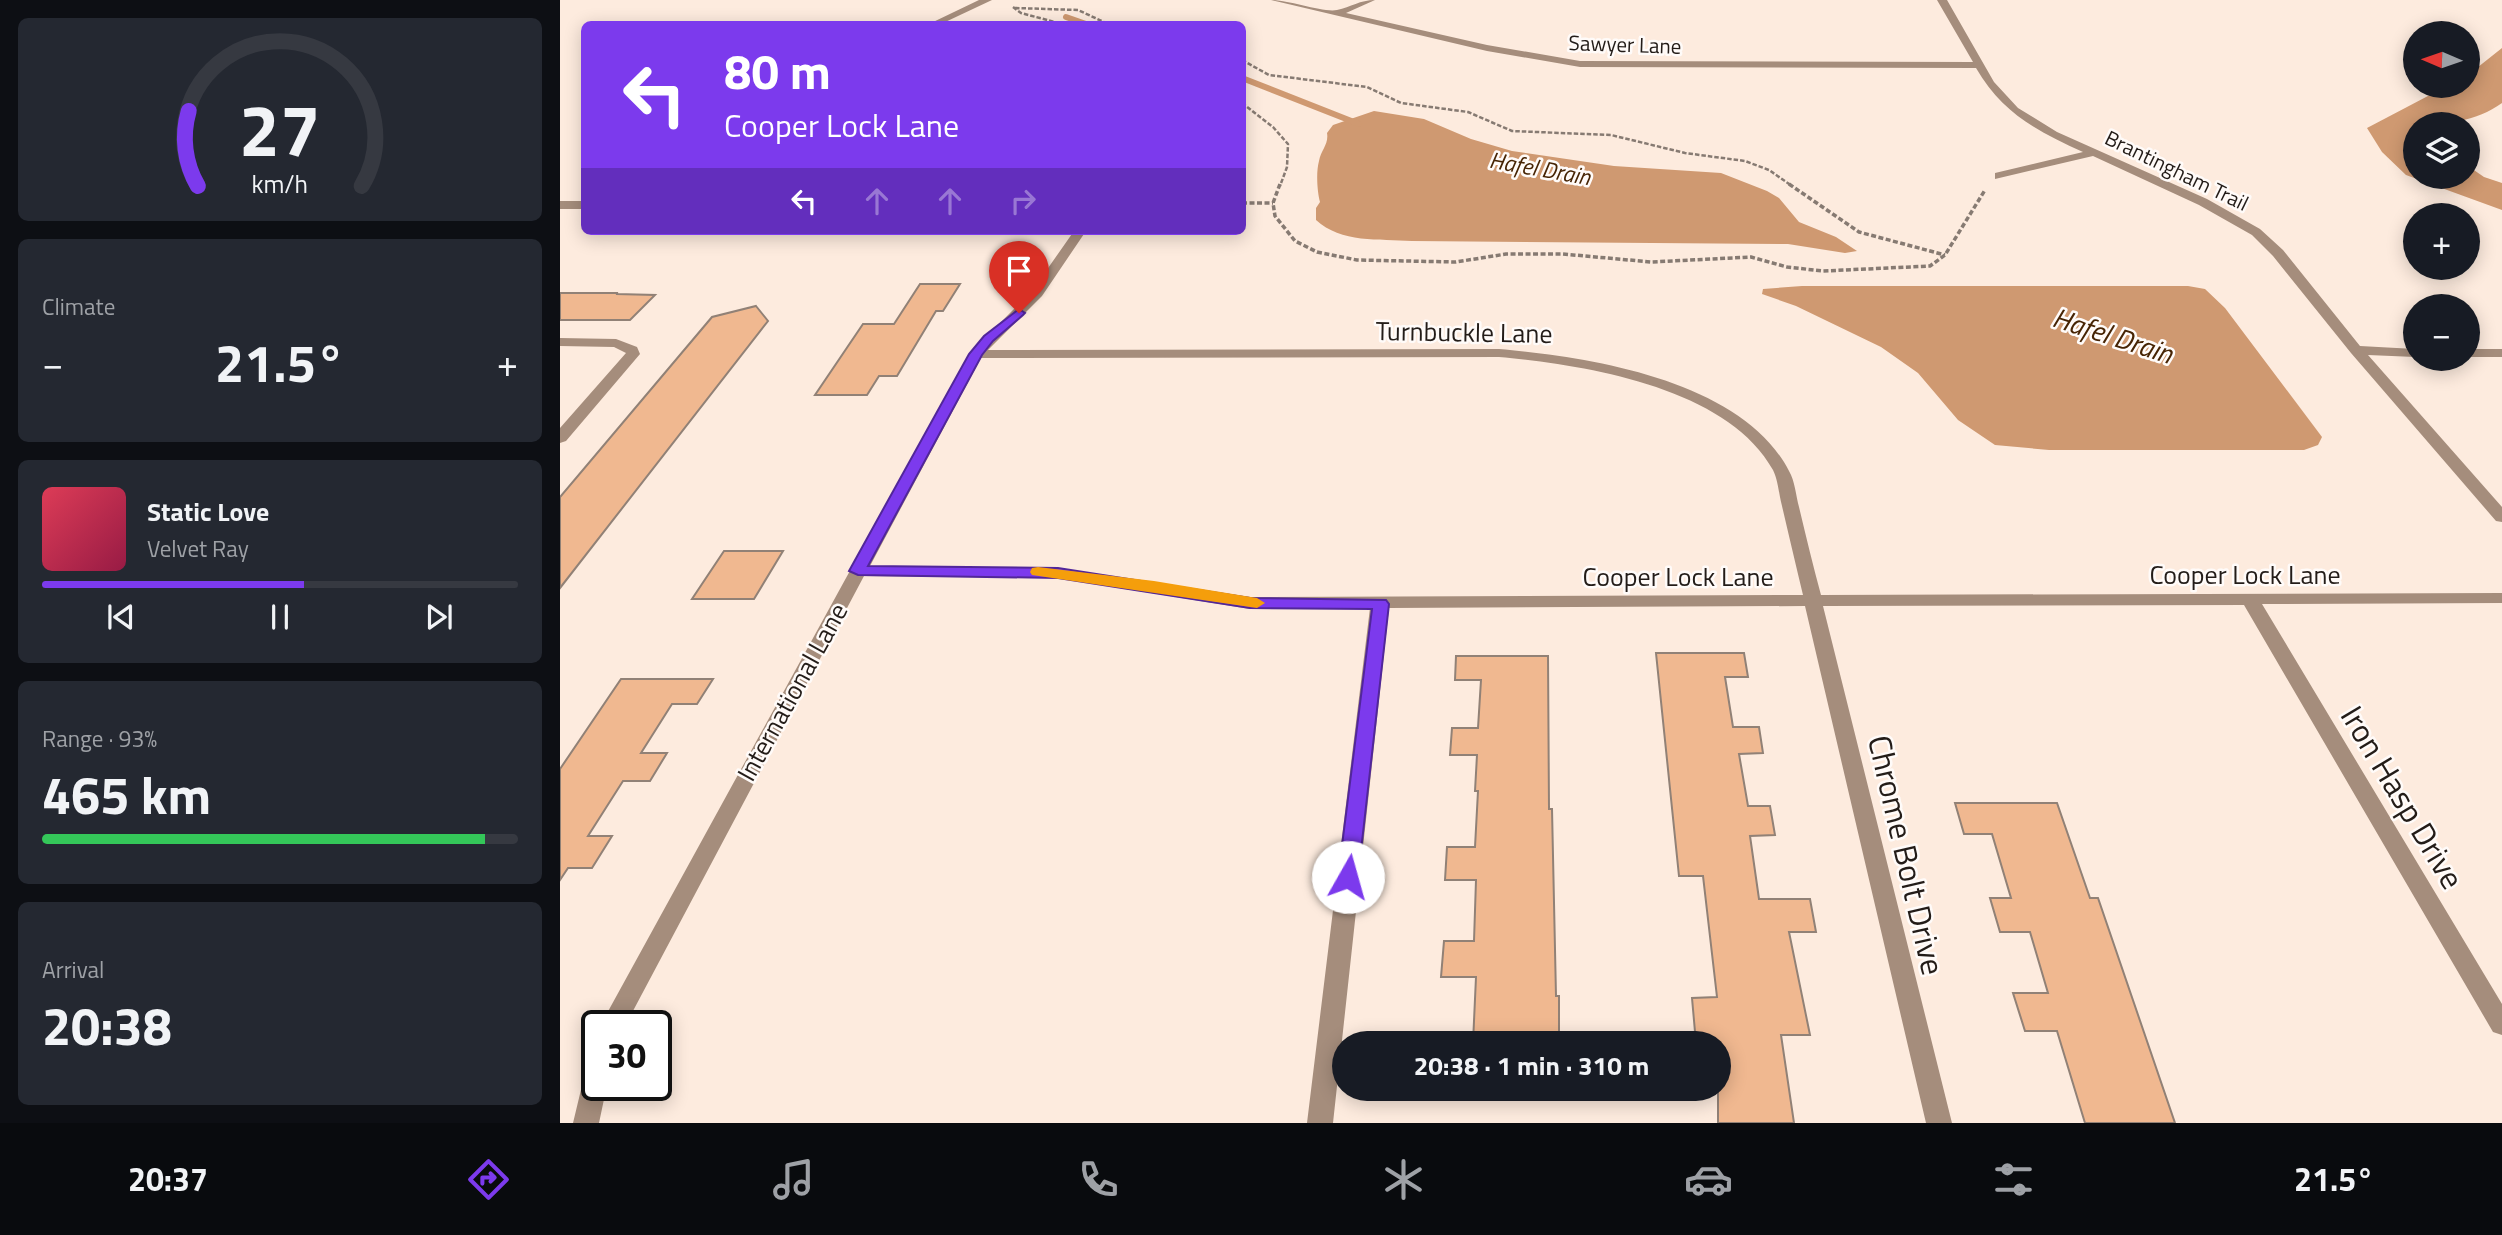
<!DOCTYPE html>
<meta charset="utf-8">
<style>
body{margin:0;font-family:"Titillium Web",sans-serif;background:#242831;color:#f1f3f6;height:100vh;display:flex;flex-direction:column;font-size:26px;white-space:nowrap}
*{box-sizing:border-box;margin:0}
p{font-size:23px;color:#9ea1a6}
.icon{flex:none;width:38px;height:38px;fill:none;stroke:currentColor;stroke-width:2;stroke-linecap:round;stroke-linejoin:round}
.map{position:relative;flex:1;overflow:hidden}
.side{display:flex;flex-direction:column;gap:18px;padding:18px;background:#0d0f14;width:560px}
.side>*{flex:none}
.hud{position:absolute;left:21px;top:21px;width:665px;height:214px;border-radius:10px;box-shadow:0 4px 18px #0003;background:#7c3aed;color:#fff;overflow:hidden}
.needle{width:46px;rotate:272deg}
.fabs{position:absolute;left:1843px;top:21px;display:grid;gap:14px}
.fabs a{display:grid;place-items:center;width:77px;height:77px;border-radius:50%;background:#171b24;box-shadow:0 4px 18px #0003;font-size:35px}
.speed{position:absolute;left:21px;top:1010px;display:flex;gap:14px;font-size:35px;font-weight:700;text-align:center}
.speed>*{display:grid;place-content:center;width:91px;height:91px;border-radius:50%;background:#171b24;box-shadow:0 4px 18px #0003;line-height:1}
.speed .limit{border:4px solid #111;border-radius:10px;background:#fff;color:#111}
.pin{position:absolute;display:grid;place-items:center;width:60px;height:60px;color:#fff;margin:-72px -30px;border-radius:50% 50% 50% 0;rotate:-45deg;box-shadow:0 0 7px #0007}
.pin .icon{rotate:45deg}
.me{position:absolute;width:77px;margin:-38px;rotate:7deg;stroke-linejoin:round;filter:drop-shadow(0 0 5px #0008)}
.turn{display:flex;align-items:center;gap:24px;height:147px;padding:0 28px;font-size:32px}
.turn .icon{width:91px;height:91px;stroke-width:2.5}
.turn b{display:block;font-size:49px;line-height:60px}
.lanes{display:flex;align-items:center;height:66px;padding:0 28px;background:#0003;justify-content:center;gap:35px;direction:ltr}
.lanes .off{opacity:.35}
.big{font-size:52px;font-weight:700;line-height:1.1}
.side .tile{flex:1;display:flex;flex-direction:column;justify-content:center;gap:10px;min-width:0;padding:0 24px;border-radius:10px;background:#242831}
.side .dial{align-items:center;gap:0}
.dial svg{height:182px;overflow:visible;fill:none;stroke:#363941;stroke-width:7;stroke-linecap:round;text-anchor:middle}
.dial text{fill:#f1f3f6;stroke:none}
.song{display:flex;align-items:center;gap:21px}
.cover{width:84px;height:84px;border-radius:10px;background:linear-gradient(135deg,hsl(350 70% 55%),hsl(340 70% 35%))}
.played{height:7px;border-radius:4px;background:linear-gradient(90deg,#7c3aed 55%,#363941 55%)}
.keys{display:flex;justify-content:space-around;direction:ltr}
.heat{display:flex;justify-content:space-between;align-items:center;font-size:38px;direction:ltr}
.charge{height:10px;border-radius:5px;background:linear-gradient(90deg,#34c759 93%,#363941 0)}
.trip{position:absolute;left:772px;top:1031px;width:399px;height:70px;border-radius:35px;background:#171b24;box-shadow:0 4px 18px #0003;font-weight:700;line-height:70px;text-align:center}
.tab-bar{display:flex;height:112px;justify-content:space-around;align-items:center;background:#090b0e;color:#9ea1a6}
.tab-bar .icon{width:49px;height:49px}
.tab-bar .current{color:#7c3aed}
.tab-bar b{font-size:32px;color:#f1f3f6}
main{display:flex;flex:1;min-height:0}
.map>svg:first-child{display:block}
.water{fill:#cf9971}
.lines{fill:none;stroke-linecap:round;stroke-linejoin:round}
.stream{stroke:#cf9971;stroke-width:6}
.building{fill:#f0b890;stroke:#918176;stroke-width:2}
.path-far1{stroke:#867a72;stroke-width:2.5;stroke-dasharray:4.5 2;stroke-linecap:butt}
.path{stroke:#867a72;stroke-width:3.5;stroke-dasharray:5 2.5;stroke-linecap:butt}
.minor{fill:#a58d7c;fill-rule:evenodd}
.route{fill:#7c3aed;stroke:#51269a;stroke-width:2}
.slow{fill:#f59e0b}
.labels{text-anchor:middle;dominant-baseline:central;stroke-width:5;stroke-linejoin:round;paint-order:stroke}
.far-street-label{font-size:21px;fill:#231c18;stroke:#fffbf9}
.far-water-label{font-size:23px;font-style:italic;fill:#472404;stroke:#fffbf9}
.street-label{font-size:26px;fill:#231c18;stroke:#fffbf9}
.water-label{font-size:28px;font-style:italic;fill:#472404;stroke:#fffbf9}
.near-street-label{font-size:32px;fill:#231c18;stroke:#fffbf9}
</style>
<main>
<section class="side">
<div class="tile dial"><svg viewBox="0 0 100 80">
<path d="M14 69A42 42 0 1 1 86 69"/>
<path d="M14 69A42 42 0 0 1 10 36" stroke="#7c3aed"/>
<text x="50" y="56" font-size="32" font-weight="700">27</text>
<text x="50" y="72" font-size="11">km/h</text>
</svg></div>
<div class="tile"><p>Climate</p>
<div class="heat"><a>−</a><b class="big">21.5°</b><a>+</a></div>
</div>
<div class="tile">
<div class="song"><i class="cover"></i><div><b>Static Love</b><p>Velvet Ray</p></div></div>
<div class="played"></div>
<div class="keys"><svg class="icon" aria-label="previous" viewBox="0 0 24 24"><path d="M18 5L8 12l10 7zM5 5v14"/></svg><svg class="icon" aria-label="pause" viewBox="0 0 24 24"><path d="M8 5v14M16 5v14"/></svg><svg class="icon" aria-label="next" viewBox="0 0 24 24"><path d="M6 5l10 7-10 7zM19 5v14"/></svg></div>
</div>
<div class="tile"><p>Range · 93%</p><b class="big">465 km</b><div class="charge"></div></div>
<div class="tile"><p>Arrival</p><b class="big">20:38</b></div>
</section>
<div class="map">
<svg width="1942" height="1123" viewBox="0 0 1942 1123">
<rect width="100%" height="100%" fill="#fdebde"/>
<path class="water" d="M 1942,48 L 1942,103 C 1916,122 1886,124 1855,124 L 1855,177 L 1908,177 L 1908,166 L 1924,177 L 1942,183 L 1942,210 L 1846,175 L 1822,152 L 1807,128 L 1887,86 L 1908,86 L 1908,75 Z
M 814,111 L 864,119 L 911,139 L 952,151 L 1054,166 L 1161,173 L 1207,191 L 1219,198 L 1239,222 L 1276,237 L 1297,251 L 1285,253 L 1228,244 L 852,241 C 819,239 781,243 756,220 L 756,208 L 760,202 C 757,191 756,172 759,161 C 761,150 769,144 767,133 L 773,125 Z
M 1242,286 L 1628,286 L 1645,289 L 1665,308 L 1762,437 L 1758,445 L 1744,450 L 1489,450 L 1435,445 L 1398,420 L 1358,373 L 1321,347 L 1236,306 L 1202,294 L 1203,289 Z"/>
<g class="lines">
<path class="stream" d="M 506,17 L 526,24
M 682,78 L 799,124"/>
</g>
<path class="building" d="M 360,284 L 400,284 L 383,311 L 376,311 L 337,376 L 319,376 L 307,395 L 255,395 L 303,324 L 334,324 Z
M 0,293 L 58,293 L 56,294 L 95,295 L 70,320 L 0,320 Z
M 196,306 L 208,321 L 0,588 L 0,497 L 152,317 Z
M 164,551 L 223,551 L 194,599 L 132,599 Z
M 1096,653 L 1184,653 L 1188,677 L 1165,677 L 1173,727 L 1199,727 L 1203,753 L 1179,754 L 1188,806 L 1210,806 L 1215,835 L 1190,836 L 1199,899 L 1250,899 L 1256,932 L 1229,932 L 1250,1035 L 1221,1035 L 1234,1123 L 1158,1123 L 1158,1043 L 1136,1043 L 1132,998 L 1157,997 L 1143,876 L 1119,876 Z
M 896,656 L 988,656 L 989,809 L 992,809 L 996,996 L 999,996 L 999,1043 L 913,1043 L 916,977 L 881,977 L 884,941 L 914,941 L 916,880 L 885,880 L 887,847 L 915,847 L 918,791 L 915,791 L 917,755 L 890,755 L 892,728 L 918,728 L 921,680 L 895,680 Z
M 61,679 L 153,679 L 137,704 L 112,704 L 81,753 L 107,753 L 90,781 L 63,781 L 28,836 L 52,836 L 32,868 L 8,868 L 0,880 L 0,769 Z
M 1395,803 L 1497,803 L 1530,898 L 1538,898 L 1615,1123 L 1525,1123 L 1497,1031 L 1465,1031 L 1453,993 L 1488,993 L 1470,932 L 1440,932 L 1430,898 L 1451,898 L 1432,834 L 1404,834 Z"/>
<g class="lines">
<path class="path-far1" d="M 453,7 L 461,13 L 502,24
M 455,8 L 518,10 L 548,24
M 682,60 L 709,75 L 807,87 L 841,103 L 908,112 L 952,131 L 1051,135 L 1125,153 L 1185,161 L 1209,170 L 1232,186
M 682,103 L 713,127 L 728,144 L 727,167 L 720,186"/>
<path class="path" d="M 720,184 L 713,203 L 715,216 L 735,241 L 757,252 L 797,260 L 896,262 L 946,254 L 1003,254 L 1091,262 L 1191,257 L 1227,267 L 1263,271 L 1370,266 L 1385,255 L 1425,190
M 1229,184 L 1299,232 L 1385,255
M 682,203 L 713,203"/>
<path class="minor" d="M 419,0 L 432,0 L 381,24 L 369,24 Z
M 711,0 C 730,0 764,13 777,10 C 791,7 800,0 815,0 L 786,13 L 927,45 L 1020,61 L 1413,62 L 1377,0 L 1387,0 L 1434,82 L 1458,108 L 1497,132 L 1647,199 L 1700,229 L 1723,250 L 1800,346 L 1855,349 L 1855,357 L 1808,355 L 1942,507 L 1942,522 L 1936,521 L 1791,353 L 1713,256 L 1692,235 L 1639,205 L 1533,156 L 1435,179 L 1435,173 L 1523,152 C 1477,131 1442,113 1416,68 L 1020,67 L 927,51 Z
M 0,201 L 24,201 L 24,209 L 0,209 Z
M 514,231 L 526,231 L 482,296 L 428,350 L 939,349 C 1030,357 1182,380 1229,471 C 1235,481 1236,496 1239,507 C 1246,536 1253,566 1261,595 L 1942,593 L 1942,603 L 1702,604 L 1942,1004 L 1942,1035 L 1933,1032 L 1684,605 L 1263,606 L 1392,1123 L 1366,1123 L 1245,606 L 829,608 L 773,1123 L 747,1123 L 810,608 L 690,609 L 498,578 L 304,576 L 65,1026 L 40,1026 L 409,354 L 472,291 ZM 939,357 C 1024,365 1167,387 1213,470 C 1218,480 1219,495 1222,506 C 1229,536 1236,566 1243,595 L 690,597 L 498,568 L 310,566 L 421,358 Z
M 0,338 L 56,339 L 77,347 L 80,354 L 6,441 L 0,443 L 0,428 L 66,353 L 54,347 L 0,346 Z
M 1908,349 L 1942,349 L 1942,357 L 1908,357 Z
M 37,1063 L 37,1085 L 47,1085 L 39,1123 L 13,1123 L 25,1073 L 28,1066 Z"/>
</g>
<path class="route" d="M 459,309 L 465,313 L 463,315 L 433,341 L 422,355 L 308,566 L 498,568 L 690,598 L 826,600 L 829,604 L 798,877 L 795,882 L 788,885 L 781,882 L 778,877 L 812,609 L 690,608 L 498,578 L 298,575 L 289,571 L 409,354 L 424,336 Z"/>
<path class="slow" d="M 478,567 L 594,581 L 697,598 L 705,603 L 697,608 L 472,575 L 470,572 L 472,568 Z"/>
<g class="labels">
<g class="far-street-label">
<text transform="translate(1065 44) rotate(2)">Sawyer Lane</text>
<text transform="translate(1617 170) rotate(26)">Brantingham Trail</text>
</g>
<g class="far-water-label">
<text transform="translate(980 168) rotate(10)">Hafel Drain</text>
</g>
<g class="street-label">
<text transform="translate(904 332) rotate(1)">Turnbuckle Lane</text>
<text x="1685" y="574">Cooper Lock Lane</text>
<text x="1118" y="576">Cooper Lock Lane</text>
<text transform="translate(232 692) rotate(-61)">International Lane</text>
</g>
<g class="water-label">
<text transform="translate(1553 335) rotate(18)">Hafel Drain</text>
</g>
<g class="near-street-label">
<text transform="translate(1843 797) rotate(59)">Iron Hasp Drive</text>
<text transform="translate(1347 855) rotate(77)">Chrome Bolt Drive</text>
</g>
</g>
</svg>
<div class="fabs">
<a><svg class="needle" viewBox="-14 -14 28 28"><path d="M0-13l5 13h-10z" fill="#e53935"/><path d="M0 13l5-13h-10z" fill="#9ea1a6"/></svg></a>
<a><svg class="icon" aria-label="layers" viewBox="0 0 24 24"><path d="M12 4l9 5-9 5-9-5zM3 14l9 5 9-5"/></svg></a>
<a>+</a>
<a>−</a>
</div>
<div class="speed"><div class="limit">30</div></div>
<div class="pin" style="left:459px;top:313px;background:#d93025"><svg class="icon" aria-label="arrive" viewBox="0 0 24 24"><path d="M6 21V4h12l-3 4 3 4H6"/></svg></div>
<svg class="me" style="left:788px;top:877px" viewBox="-20 -20 40 40"><circle r="19" fill="#fff"/><path d="M0-13L10 11 0 6-10 11z" fill="#7c3aed"/></svg>
<div class="trip">20:38 · 1 min · 310 m</div>
<div class="hud">
<div class="turn"><svg class="icon" aria-label="left" viewBox="0 0 24 24"><path d="M17 20v-9H6M10 6l-5 5 5 5"/></svg><div><b>80 m</b>Cooper Lock Lane</div></div>
<div class="lanes"><svg class="icon" aria-label="left" viewBox="0 0 24 24"><path d="M17 20v-9H6M10 6l-5 5 5 5"/></svg><svg class="icon off" aria-label="ahead" viewBox="0 0 24 24"><path d="M12 20V5M6 11l6-6 6 6"/></svg><svg class="icon off" aria-label="ahead" viewBox="0 0 24 24"><path d="M12 20V5M6 11l6-6 6 6"/></svg><svg class="icon off" aria-label="right" viewBox="0 0 24 24"><path d="M7 20v-9h11M14 6l5 5-5 5"/></svg></div>
</div>
</div>
</main>
<nav class="tab-bar">
<b>20:37</b>
<svg class="icon current" aria-label="directions" viewBox="0 0 24 24"><path d="M12 3l9 9-9 9-9-9zM9 14v-3h6M13 9l2 2-2 2"/></svg>
<svg class="icon" aria-label="music" viewBox="0 0 24 24"><path d="M9 18V5l10-2v13"/><circle cx="6" cy="18" r="3"/><circle cx="16" cy="16" r="3"/></svg>
<svg class="icon" aria-label="phone" viewBox="0 0 24 24"><path d="M5 4h4l2 5-3 2q2 4 5 5l2-3 5 2v4C11 20 4 13 5 4z"/></svg>
<svg class="icon" aria-label="climate" viewBox="0 0 24 24"><path d="M12 3v18M4 7l16 10M4 17L20 7"/></svg>
<svg class="icon" aria-label="car" viewBox="0 0 24 24"><path d="M5 17H2v-5l4-1 3-4h7l3 4 3 1v5h-3M9 17h6M6 11h13"/><circle cx="7" cy="17" r="2"/><circle cx="17" cy="17" r="2"/></svg>
<svg class="icon" aria-label="filters" viewBox="0 0 24 24"><path d="M4 7h16M4 17h16"/><circle cx="9" cy="7" r="2"/><circle cx="15" cy="17" r="2"/></svg>
<b>21.5°</b>
</nav>
